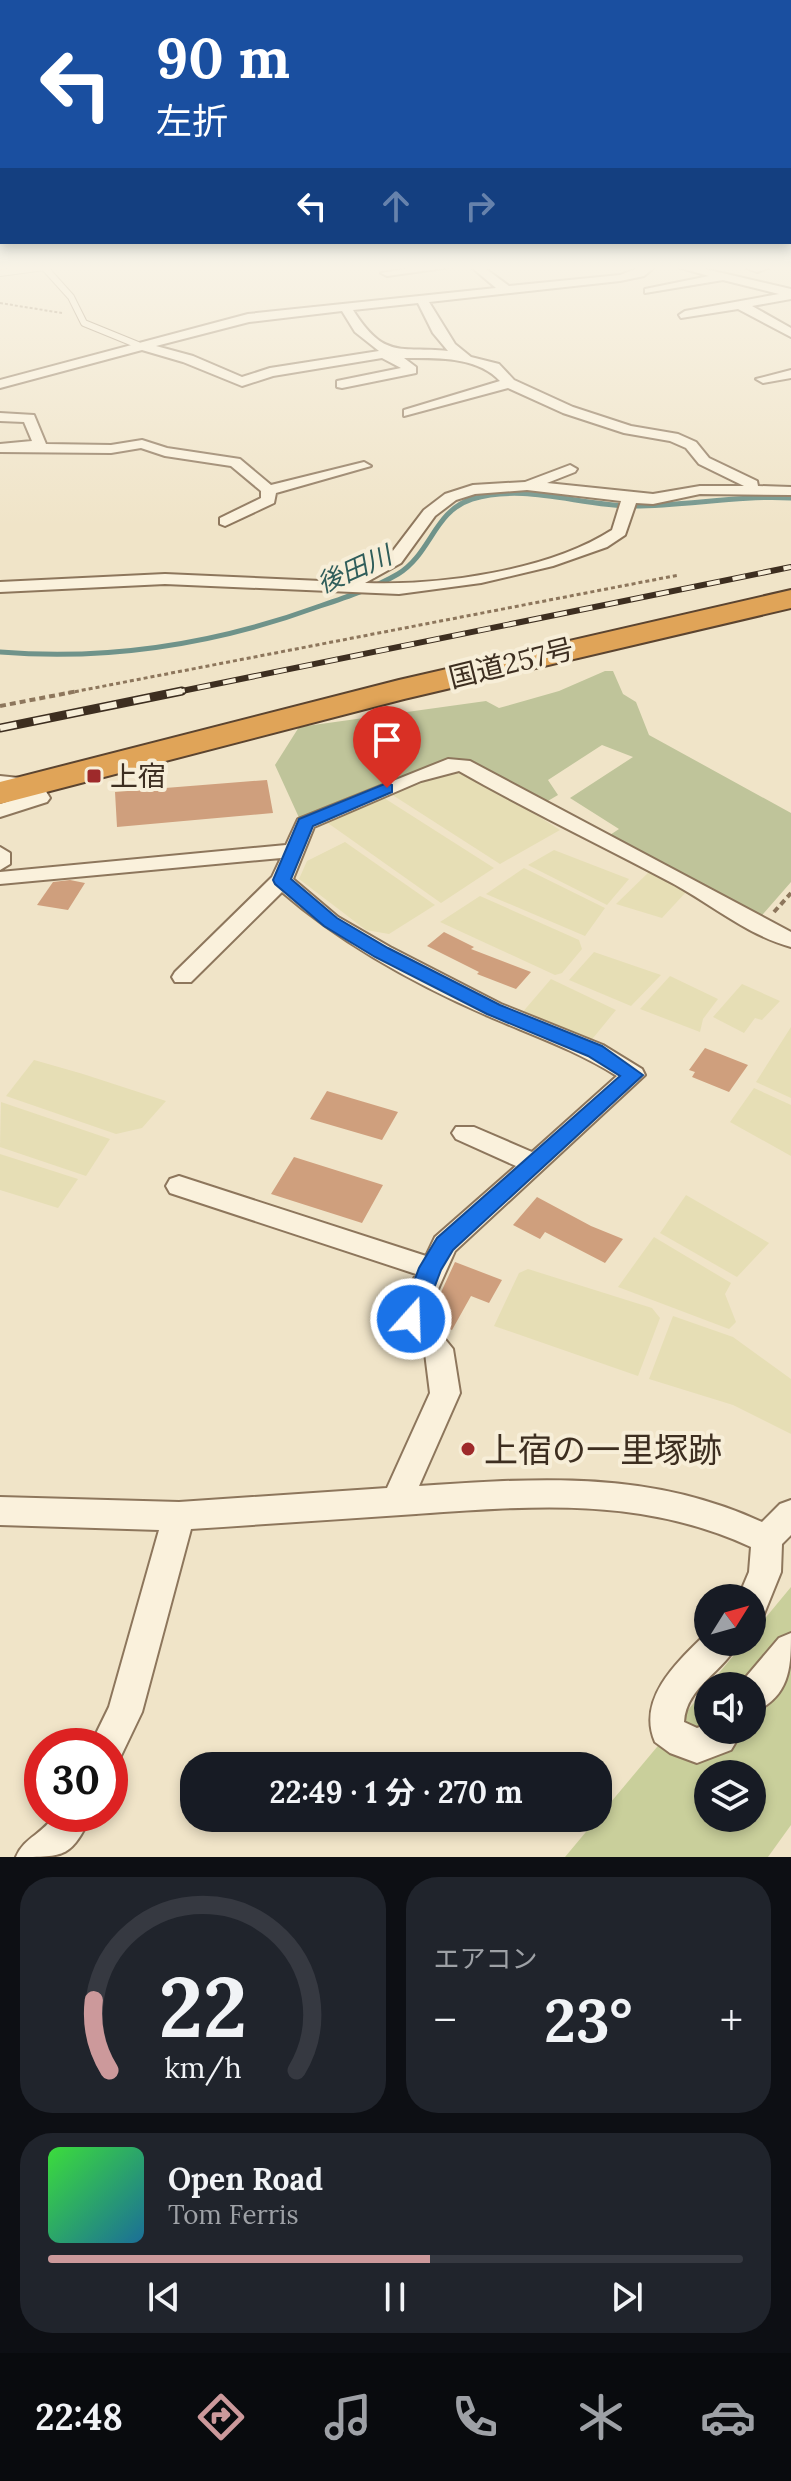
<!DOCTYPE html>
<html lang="ja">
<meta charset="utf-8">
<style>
body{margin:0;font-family:Lora,"Noto Sans JP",serif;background:#20242c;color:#f1f3f6;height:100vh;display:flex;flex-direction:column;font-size:30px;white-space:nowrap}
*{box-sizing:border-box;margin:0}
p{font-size:26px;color:#9ea1a6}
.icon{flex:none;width:44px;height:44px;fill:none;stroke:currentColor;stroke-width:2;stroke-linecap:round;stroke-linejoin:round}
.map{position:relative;height:1857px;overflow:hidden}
.side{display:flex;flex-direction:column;gap:20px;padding:20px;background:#0d0f14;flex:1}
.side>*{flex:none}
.top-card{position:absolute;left:0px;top:0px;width:792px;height:244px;box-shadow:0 4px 12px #0003;background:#1a4fa0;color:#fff;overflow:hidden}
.needle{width:52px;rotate:53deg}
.fabs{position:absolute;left:694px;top:1584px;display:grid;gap:16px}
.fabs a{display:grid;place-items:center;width:72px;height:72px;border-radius:50%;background:#171b24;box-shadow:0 4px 12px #0003;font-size:40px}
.speed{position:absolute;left:24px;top:1728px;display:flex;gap:16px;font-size:40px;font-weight:700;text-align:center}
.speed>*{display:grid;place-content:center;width:104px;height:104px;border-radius:50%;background:#171b24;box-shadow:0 4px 12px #0003;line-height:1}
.speed .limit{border:12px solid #d22;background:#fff;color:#111}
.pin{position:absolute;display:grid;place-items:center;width:68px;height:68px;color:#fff;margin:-82px -34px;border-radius:50% 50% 50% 0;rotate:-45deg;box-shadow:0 0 8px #0007}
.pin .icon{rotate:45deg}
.me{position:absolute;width:88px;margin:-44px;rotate:20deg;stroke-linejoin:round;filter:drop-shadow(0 0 6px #0008)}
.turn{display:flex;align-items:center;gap:28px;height:168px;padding:0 24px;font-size:36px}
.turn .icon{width:104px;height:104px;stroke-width:2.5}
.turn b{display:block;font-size:56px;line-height:68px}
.lanes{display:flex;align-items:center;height:76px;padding:0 24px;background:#0003;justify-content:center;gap:40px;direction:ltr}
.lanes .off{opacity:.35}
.big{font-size:60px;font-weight:700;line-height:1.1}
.side .widget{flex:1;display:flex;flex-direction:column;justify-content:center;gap:12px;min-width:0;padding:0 28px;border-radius:32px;background:#20242c}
.side .dial{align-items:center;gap:0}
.dial svg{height:208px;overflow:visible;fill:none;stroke:#363941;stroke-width:7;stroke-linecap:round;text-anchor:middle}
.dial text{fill:#f1f3f6;stroke:none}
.song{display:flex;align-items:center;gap:24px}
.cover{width:96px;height:96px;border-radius:12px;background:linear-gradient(135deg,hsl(120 70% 55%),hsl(200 70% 35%))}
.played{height:8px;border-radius:4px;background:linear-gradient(90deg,#cc999b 55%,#363941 55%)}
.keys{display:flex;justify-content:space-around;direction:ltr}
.heat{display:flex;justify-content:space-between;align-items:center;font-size:44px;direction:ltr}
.side .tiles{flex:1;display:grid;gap:20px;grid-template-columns:1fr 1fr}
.widget:last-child{grid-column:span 2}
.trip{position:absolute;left:180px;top:1752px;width:432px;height:80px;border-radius:32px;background:#171b24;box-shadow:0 4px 12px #0003;font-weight:700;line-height:80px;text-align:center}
.dock{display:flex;height:128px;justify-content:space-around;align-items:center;background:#090b0e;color:#9ea1a6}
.dock .icon{width:56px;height:56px}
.dock .current{color:#cc999b}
.dock b{font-size:36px;color:#f1f3f6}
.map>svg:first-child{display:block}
.farmland{fill:#e6deb5}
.green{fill:#c9cf9b;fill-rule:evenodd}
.cemetery{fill:#bfc49a}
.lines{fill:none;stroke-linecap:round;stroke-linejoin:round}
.stream{stroke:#6f938a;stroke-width:5}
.building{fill:#cf9f7d}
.lane-casing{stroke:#8d765c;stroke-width:8}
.street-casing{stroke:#8d765c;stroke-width:4}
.highway-casing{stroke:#5b4430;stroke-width:4}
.path-far2{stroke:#8d765c;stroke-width:2;stroke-dasharray:3 2;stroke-linecap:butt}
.path-far1{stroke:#8d765c;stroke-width:3;stroke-dasharray:4 3;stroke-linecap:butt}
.path{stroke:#8d765c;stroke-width:4;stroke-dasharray:6 4;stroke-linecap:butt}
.lane{stroke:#faf1dc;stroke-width:6}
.street{fill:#faf1dc;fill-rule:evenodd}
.highway{fill:#e0a458;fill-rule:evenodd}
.rail-far1-casing{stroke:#3d2e20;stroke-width:6}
.rail-casing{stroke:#3d2e20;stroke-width:9}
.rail-far1{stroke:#f7eed8;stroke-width:4;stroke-dasharray:13;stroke-linecap:butt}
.rail{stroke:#f7eed8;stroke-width:6;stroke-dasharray:17;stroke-linecap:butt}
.route{fill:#1a73e8;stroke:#114b97;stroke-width:2}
.poi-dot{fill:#9e2a2b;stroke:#f7eed8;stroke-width:3}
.labels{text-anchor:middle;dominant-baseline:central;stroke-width:8;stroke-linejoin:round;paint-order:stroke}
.far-water-label{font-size:26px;font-style:italic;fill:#2f5d5a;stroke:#f7eed8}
.street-label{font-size:28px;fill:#3d2e20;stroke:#f7eed8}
.poi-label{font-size:28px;fill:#3d2e20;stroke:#f7eed8;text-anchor:start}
.near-poi-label{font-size:34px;fill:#3d2e20;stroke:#f7eed8;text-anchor:start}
</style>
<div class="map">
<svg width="791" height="1857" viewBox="0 0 791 1857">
<rect width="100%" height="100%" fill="#f0e4c8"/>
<path class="farmland" d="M 454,769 L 470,773 L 560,830 L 500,864 L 391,794 Z
M 381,796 L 494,868 L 441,903 L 325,821 Z
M 345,842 L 435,905 L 389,934 L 366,930 L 299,879 L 307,861 Z
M 554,850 L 629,879 L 607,905 L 528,865 Z
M 524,868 L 605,908 L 585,936 L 486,894 Z
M 651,870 L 687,891 L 662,918 L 616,904 Z
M 480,896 L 579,940 L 582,949 L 562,973 L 555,975 L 440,922 Z
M 594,952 L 661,975 L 631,1006 L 569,980 Z
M 670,976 L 718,999 L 703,1019 L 700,1032 L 640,1009 Z
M 551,979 L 616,1010 L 589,1043 L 521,1014 Z
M 742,984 L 780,1001 L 762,1020 L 755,1018 L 744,1033 L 713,1017 Z
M 791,1027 L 791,1098 L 756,1082 Z
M 34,1060 L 83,1074 L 166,1101 L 142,1128 L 116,1134 L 6,1096 Z
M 754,1088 L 791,1105 L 791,1156 L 730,1122 Z
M 1,1102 L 110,1139 L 86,1176 L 0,1147 Z
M 0,1154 L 78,1179 L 58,1208 L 0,1190 Z
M 686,1195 L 769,1243 L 737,1277 L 660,1233 Z
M 654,1237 L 731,1283 L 725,1294 L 736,1322 L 729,1329 L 618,1287 Z
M 528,1269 L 652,1308 L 660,1318 L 638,1376 L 494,1326 L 519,1273 Z
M 673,1316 L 733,1337 L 791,1379 L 791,1434 L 733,1405 L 649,1379 Z"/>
<path class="green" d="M 791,1587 L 791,1825 L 768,1857 L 565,1857 L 708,1686 L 708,1730 L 752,1730 L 752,1686 L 708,1686 L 745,1642 L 752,1642 L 752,1634 ZM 708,1774 L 752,1774 L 752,1818 L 708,1818 Z"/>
<path class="cemetery" d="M 605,671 L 613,671 L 623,694 L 636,702 L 649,735 L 791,813 L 791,882 L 757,921 L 607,837 L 619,829 L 570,798 L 633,757 L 602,745 L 548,780 L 558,795 L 541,805 L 453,760 L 395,780 L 301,822 L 275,765 L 299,727 L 486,701 L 499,708 L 559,691 Z"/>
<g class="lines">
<path class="stream" d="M 0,652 C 111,661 216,644 320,606 C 347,597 374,588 398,574 C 431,554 434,511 472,499 C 526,483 580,506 634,506 C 687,506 738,495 791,498"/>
</g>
<path class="building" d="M 267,780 L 273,813 L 117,827 L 115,792 Z
M 70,880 L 85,883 L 68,910 L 37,905 L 53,882 Z
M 444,932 L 474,947 L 471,949 L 531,972 L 516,989 L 477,974 L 479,972 L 427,946 Z
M 705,1048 L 748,1065 L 729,1092 L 692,1077 L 695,1072 L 689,1070 Z
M 327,1091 L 398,1112 L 382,1140 L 310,1119 Z
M 294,1157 L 383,1185 L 362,1223 L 271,1194 Z
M 537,1197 L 591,1226 L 623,1239 L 605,1263 L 545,1232 L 540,1239 L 513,1225 Z
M 455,1262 L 502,1280 L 489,1303 L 471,1296 L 452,1330 L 436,1323 L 430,1316 Z"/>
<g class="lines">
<defs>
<path id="lane" d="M 0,273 L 44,267 L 71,297 L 84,323 L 138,345"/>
<path id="street" d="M 424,266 L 458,266 L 387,276 L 381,273 Z
M 470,266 L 482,266 L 509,286 L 620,275 L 644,266 L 656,266 L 644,276 L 620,281 L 429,302 L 455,344 L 471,357 L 499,364 L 514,380 L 573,407 L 631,426 L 678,434 L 696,442 L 709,458 L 757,481 L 758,486 L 791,487 L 791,495 L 700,494 L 653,504 L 636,503 L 625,535 L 607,547 L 553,566 L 481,583 L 399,594 L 165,584 L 0,592 L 0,582 L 165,574 L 344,582 L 389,556 L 424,510 L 445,494 L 473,485 L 525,482 L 570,465 L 577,469 L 575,472 L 547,483 L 653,494 L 700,486 L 744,486 L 699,464 L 686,448 L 670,441 L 624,433 L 563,413 L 508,388 L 404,416 L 404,410 L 500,381 C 477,356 436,358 404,358 L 416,367 L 416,373 L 342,388 L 337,387 L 337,381 L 401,368 L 382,358 L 273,376 L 242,386 L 183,362 L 142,350 L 0,388 L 0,380 L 248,314 L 496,288 ZM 418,303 L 433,333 L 448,351 C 399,346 385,360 353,310 ZM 342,311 L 355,332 L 379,351 L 270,368 L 242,377 L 193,356 L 156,346 L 249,322 ZM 527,490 L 621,501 L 612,530 C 548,571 440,586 365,583 L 401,563 L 435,516 L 456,500 L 475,494 Z
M 674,266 L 692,266 L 791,289 L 791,299 L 752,306 L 791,328 L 791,337 L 738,309 L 681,318 L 679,315 L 685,311 L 779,294 L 723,280 L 645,293 L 645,289 L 709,276 Z
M 741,266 L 774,266 L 757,272 Z
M 791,370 L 791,378 L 763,383 L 756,379 Z
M 0,413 L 34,415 L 46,444 L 111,445 L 142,440 L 167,448 L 240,459 L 271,485 L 364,462 L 371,466 L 276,493 L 274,503 L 225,526 L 220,524 L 220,518 L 261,498 L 261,491 L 231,466 L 165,456 L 141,448 L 111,453 L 0,452 L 0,444 L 32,441 L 24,422 L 0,421 Z
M 448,759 L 470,761 L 791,932 L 791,947 C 747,935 711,904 672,883 C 601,845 529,811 459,771 L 421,781 L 314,827 L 293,879 L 338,917 L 390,947 L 501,1004 L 603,1045 L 642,1069 L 645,1075 L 455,1251 L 426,1316 L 453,1349 L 460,1393 L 419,1486 C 539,1478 649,1470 762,1522 L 780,1504 L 791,1500 L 791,1535 L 782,1544 L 781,1572 L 764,1614 L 752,1618 L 752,1598 L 738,1598 L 749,1572 L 751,1547 C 641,1496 533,1506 416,1514 C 341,1519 266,1524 191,1529 L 142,1712 L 120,1758 L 110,1763 L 110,1746 L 90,1746 L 109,1707 L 159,1530 L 0,1525 L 0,1497 L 179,1502 L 387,1488 L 430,1393 L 425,1353 L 397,1319 L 416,1274 L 170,1193 L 166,1186 L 170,1179 L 179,1176 L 426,1256 L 435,1237 L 516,1166 L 456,1139 L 452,1133 L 456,1127 L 474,1127 L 532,1152 L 617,1076 C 576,1050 532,1035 488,1016 C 415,984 342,944 282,892 L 191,982 L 175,982 L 172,977 L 175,972 L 272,877 L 281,858 L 0,884 L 0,872 L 286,845 L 298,819 Z
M 0,776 L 39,780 L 50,798 L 47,802 L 0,817 L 0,804 L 28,795 L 25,789 L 0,788 Z
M 0,847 L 10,853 L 10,864 L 0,870 Z
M 708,1632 L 708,1642 L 738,1642 C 725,1672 686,1686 684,1722 L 697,1728 L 708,1724 L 708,1730 L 743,1730 L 731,1750 L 697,1763 L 670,1753 L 655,1742 C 636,1698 679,1660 708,1632 Z
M 791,1633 C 791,1668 790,1697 752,1713 L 752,1686 L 740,1684 L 779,1638 Z
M 55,1814 L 92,1814 C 71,1857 67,1857 16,1857 C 24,1837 45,1833 55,1814 Z"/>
<path id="highway" d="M 791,590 L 791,608 L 404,699 L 0,804 L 0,782 L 399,680 Z"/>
</defs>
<use href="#lane" class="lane-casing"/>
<use href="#street" class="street-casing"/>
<use href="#highway" class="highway-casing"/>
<path class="path-far2" d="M 0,303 L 62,313"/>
<path class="path-far1" d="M 68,693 L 679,575"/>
<path class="path" d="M 0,706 L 78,691
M 774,912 L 791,893"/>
<use href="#lane" class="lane"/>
<use href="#street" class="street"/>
<use href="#highway" class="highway"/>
<defs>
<path id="rail-far1" d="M 172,693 L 791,567"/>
<path id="rail" d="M 0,728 L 182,691"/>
</defs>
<use href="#rail-far1" class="rail-far1-casing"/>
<use href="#rail" class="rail-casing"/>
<use href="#rail-far1" class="rail-far1"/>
<use href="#rail" class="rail"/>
</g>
<linearGradient id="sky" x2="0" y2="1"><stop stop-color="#8fbad6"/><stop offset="0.51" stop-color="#f8f3e6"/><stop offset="1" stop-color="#f8f3e6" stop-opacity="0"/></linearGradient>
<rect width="791" height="526" fill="url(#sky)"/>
<path class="route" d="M 387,783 L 392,785 L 392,792 L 313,826 L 291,879 L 337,918 L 388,948 L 500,1005 L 602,1046 L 643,1075 L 453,1250 L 441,1270 L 420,1325 L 403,1325 L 400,1319 L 419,1268 L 437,1238 L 620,1076 L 588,1056 L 487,1014 L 375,957 L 324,926 L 275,884 L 273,880 L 299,819 Z"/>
<g class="poi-dot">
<rect x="86" y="768" width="16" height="16" rx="4"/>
<circle cx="468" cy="1449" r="8"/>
</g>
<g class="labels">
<g class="far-water-label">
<text transform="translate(354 569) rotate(-24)">後田川</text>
</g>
<g class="street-label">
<text transform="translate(511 663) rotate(-14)">国道257号</text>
</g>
<g class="poi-label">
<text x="110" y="776">上宿</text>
</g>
<g class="near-poi-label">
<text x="484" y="1449">上宿の一里塚跡</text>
</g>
</g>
</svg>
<div class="fabs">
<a><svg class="needle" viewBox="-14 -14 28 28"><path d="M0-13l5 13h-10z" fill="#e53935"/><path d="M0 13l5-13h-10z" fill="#9ea1a6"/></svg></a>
<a><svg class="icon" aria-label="sound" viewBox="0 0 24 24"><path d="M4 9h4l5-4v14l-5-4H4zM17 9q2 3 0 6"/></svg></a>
<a><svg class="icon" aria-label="layers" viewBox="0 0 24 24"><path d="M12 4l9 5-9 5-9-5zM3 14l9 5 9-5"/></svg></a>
</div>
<div class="speed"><div class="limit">30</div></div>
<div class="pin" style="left:387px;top:788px;background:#d93025"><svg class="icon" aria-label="arrive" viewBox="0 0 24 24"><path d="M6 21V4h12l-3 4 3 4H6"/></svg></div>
<svg class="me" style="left:411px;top:1319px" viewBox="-20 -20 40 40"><circle r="17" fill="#1a73e8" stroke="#fff" stroke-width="3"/><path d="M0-11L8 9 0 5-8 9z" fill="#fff"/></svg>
<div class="trip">22:49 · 1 分 · 270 m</div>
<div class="top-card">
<div class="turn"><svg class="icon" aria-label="left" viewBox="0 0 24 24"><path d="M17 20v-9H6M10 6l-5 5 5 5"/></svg><div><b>90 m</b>左折</div></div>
<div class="lanes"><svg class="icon" aria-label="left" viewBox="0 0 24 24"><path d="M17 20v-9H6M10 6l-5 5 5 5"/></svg><svg class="icon off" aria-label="ahead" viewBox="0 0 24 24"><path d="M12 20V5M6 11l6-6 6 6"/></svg><svg class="icon off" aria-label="right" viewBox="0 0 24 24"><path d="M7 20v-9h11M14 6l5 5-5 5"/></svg></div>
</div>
</div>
<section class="side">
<div class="tiles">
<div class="widget dial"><svg viewBox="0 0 100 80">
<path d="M14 69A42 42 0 1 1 86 69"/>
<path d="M14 69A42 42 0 0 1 8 42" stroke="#cc999b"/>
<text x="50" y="56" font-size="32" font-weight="700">22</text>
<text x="50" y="72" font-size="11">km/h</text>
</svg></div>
<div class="widget"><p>エアコン</p>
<div class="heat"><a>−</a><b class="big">23°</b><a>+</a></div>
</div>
<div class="widget">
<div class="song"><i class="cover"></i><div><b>Open Road</b><p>Tom Ferris</p></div></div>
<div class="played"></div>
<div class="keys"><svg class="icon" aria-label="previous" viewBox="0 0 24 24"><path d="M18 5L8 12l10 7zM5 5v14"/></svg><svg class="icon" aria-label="pause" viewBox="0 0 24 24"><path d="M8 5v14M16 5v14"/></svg><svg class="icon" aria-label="next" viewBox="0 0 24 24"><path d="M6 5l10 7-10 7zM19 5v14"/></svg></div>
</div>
</div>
</section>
<nav class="dock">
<b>22:48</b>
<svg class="icon current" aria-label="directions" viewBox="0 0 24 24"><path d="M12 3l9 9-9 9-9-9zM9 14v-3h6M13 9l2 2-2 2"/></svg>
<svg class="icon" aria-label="music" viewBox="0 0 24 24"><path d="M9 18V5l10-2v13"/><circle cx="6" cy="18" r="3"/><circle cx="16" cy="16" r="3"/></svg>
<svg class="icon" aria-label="phone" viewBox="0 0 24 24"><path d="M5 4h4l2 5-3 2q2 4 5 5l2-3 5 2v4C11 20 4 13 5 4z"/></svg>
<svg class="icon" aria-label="climate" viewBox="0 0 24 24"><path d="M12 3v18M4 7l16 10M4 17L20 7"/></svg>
<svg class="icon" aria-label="car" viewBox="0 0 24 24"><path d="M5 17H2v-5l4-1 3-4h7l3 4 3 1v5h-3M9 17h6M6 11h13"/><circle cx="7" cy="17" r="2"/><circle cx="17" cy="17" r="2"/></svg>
</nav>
